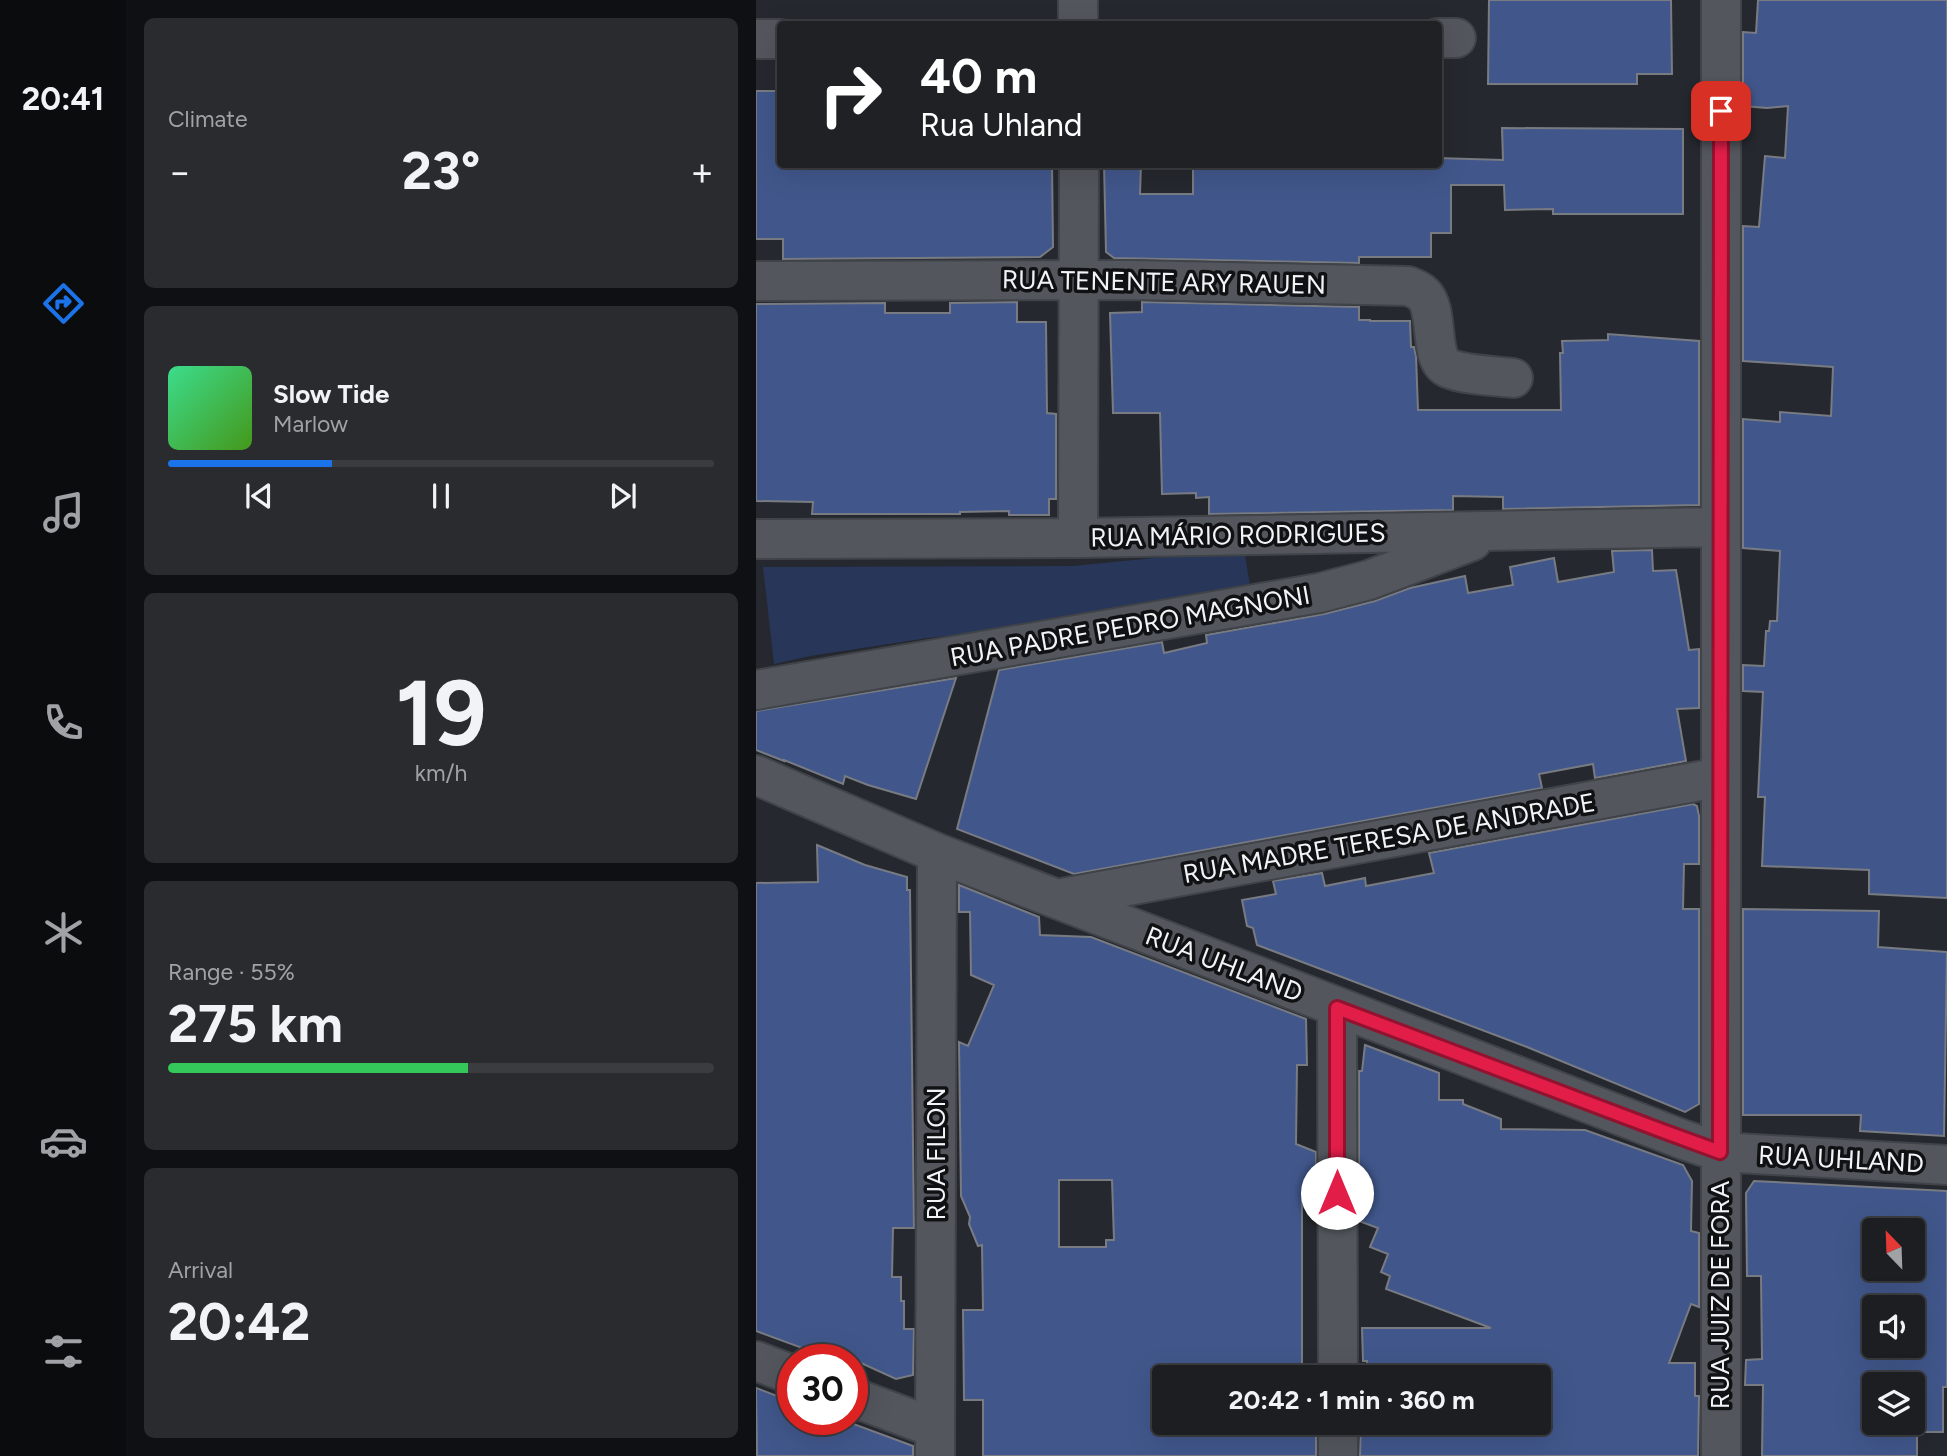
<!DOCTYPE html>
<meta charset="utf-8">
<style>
body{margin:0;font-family:Figtree,sans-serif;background:#292b2f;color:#f1f3f6;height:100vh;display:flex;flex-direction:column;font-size:26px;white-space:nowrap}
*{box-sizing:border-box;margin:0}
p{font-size:23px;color:#a0a2a5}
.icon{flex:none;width:38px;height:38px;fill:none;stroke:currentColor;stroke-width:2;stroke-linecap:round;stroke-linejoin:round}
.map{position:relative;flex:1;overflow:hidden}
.panel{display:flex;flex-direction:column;gap:18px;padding:18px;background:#0f1013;width:630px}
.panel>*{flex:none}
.guide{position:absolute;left:21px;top:21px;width:665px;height:147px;border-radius:7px;box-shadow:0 7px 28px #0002,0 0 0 2px #3a3c40;background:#202124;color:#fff;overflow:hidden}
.needle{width:46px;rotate:337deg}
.fabs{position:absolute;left:1106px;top:1218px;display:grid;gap:14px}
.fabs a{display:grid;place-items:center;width:63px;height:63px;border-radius:7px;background:#1c1e22;box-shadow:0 7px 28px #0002,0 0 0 2px #3a3c40;font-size:35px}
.speed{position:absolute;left:21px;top:1344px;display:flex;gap:14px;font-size:35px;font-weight:700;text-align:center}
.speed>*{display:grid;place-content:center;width:91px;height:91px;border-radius:50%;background:#1c1e22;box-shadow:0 7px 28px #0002,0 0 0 2px #3a3c40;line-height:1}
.speed .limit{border:10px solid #d22;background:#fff;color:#111}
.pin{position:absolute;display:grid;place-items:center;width:60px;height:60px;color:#fff;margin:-30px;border-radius:14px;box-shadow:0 4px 10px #0006}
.me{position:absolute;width:77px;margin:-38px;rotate:0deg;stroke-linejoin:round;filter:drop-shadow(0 0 5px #0008)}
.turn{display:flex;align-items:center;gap:24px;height:147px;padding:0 28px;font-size:32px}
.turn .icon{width:91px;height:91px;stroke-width:2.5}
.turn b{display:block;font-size:49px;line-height:60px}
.big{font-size:52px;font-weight:700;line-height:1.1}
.panel .widget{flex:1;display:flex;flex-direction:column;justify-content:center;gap:10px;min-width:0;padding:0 24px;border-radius:10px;background:#292b2f}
.panel .dial{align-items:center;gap:0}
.dial b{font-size:91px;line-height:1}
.song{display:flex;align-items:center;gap:21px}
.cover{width:84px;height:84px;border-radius:10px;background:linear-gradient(135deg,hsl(150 70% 55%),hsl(100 70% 35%))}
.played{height:7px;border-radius:4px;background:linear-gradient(90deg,#1a73e8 30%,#3a3c40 30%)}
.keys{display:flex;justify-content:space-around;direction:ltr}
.heat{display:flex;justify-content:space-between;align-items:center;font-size:38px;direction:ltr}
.charge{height:10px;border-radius:5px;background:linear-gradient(90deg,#34c759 55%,#3a3c40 0)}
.trip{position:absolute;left:396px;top:1365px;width:399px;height:70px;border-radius:7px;background:#1c1e22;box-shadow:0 7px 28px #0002,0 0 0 2px #3a3c40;font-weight:700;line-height:70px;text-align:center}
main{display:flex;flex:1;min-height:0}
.menu{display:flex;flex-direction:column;width:126px;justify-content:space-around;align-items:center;background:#0b0c0e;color:#a0a2a5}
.menu .icon{width:49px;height:49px}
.menu .on{color:#1a73e8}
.menu b{font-size:32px;color:#f1f3f6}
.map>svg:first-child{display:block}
.green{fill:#273659}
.building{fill:#41578b;stroke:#787b82;stroke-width:2;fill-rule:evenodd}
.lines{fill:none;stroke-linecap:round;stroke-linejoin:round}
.minor-casing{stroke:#404348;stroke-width:42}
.minor{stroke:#53575d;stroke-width:38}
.route-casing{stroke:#92132f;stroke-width:18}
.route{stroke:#e11d48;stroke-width:12}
.labels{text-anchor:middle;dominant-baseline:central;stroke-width:7;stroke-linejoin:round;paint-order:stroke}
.street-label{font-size:26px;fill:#f1f3f7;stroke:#101113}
</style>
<main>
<nav class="menu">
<b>20:41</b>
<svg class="icon on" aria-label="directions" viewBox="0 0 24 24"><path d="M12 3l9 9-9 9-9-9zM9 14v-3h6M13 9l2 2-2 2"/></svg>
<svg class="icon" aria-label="music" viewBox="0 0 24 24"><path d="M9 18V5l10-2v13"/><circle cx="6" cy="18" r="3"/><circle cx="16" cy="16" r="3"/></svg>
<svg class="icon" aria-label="phone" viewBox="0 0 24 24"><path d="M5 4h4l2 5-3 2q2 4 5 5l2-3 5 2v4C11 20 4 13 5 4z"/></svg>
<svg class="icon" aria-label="climate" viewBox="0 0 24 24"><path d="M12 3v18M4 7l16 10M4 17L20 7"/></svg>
<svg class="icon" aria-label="car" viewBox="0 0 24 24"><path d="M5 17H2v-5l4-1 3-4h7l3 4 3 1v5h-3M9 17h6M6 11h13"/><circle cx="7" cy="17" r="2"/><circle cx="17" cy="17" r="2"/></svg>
<svg class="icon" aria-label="filters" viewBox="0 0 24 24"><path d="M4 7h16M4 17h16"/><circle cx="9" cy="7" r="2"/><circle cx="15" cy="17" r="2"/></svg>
</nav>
<section class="panel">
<div class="widget"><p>Climate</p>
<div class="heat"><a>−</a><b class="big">23°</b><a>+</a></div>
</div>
<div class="widget">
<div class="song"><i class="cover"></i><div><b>Slow Tide</b><p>Marlow</p></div></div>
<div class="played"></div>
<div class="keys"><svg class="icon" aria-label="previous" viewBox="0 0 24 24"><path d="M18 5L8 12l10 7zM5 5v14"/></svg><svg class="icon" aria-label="pause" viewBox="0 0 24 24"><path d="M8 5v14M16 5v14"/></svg><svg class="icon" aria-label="next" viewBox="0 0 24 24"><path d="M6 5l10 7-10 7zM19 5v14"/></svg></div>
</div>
<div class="widget dial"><b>19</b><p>km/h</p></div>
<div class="widget"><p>Range · 55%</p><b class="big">275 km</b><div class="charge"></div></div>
<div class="widget"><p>Arrival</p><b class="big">20:42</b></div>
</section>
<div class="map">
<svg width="1191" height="1456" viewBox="0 0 1191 1456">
<rect width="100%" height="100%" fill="#25282e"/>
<path class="green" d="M 488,549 L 494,586 L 238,631 L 172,638 L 54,656 L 18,664 L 7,567 L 317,566 Z"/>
<path class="building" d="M 733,0 L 915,0 L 916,74 L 881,74 L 881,84 L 732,84 Z
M 1002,0 L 1191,0 L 1191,898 L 1113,894 L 1113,870 L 1006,866 L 1009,797 L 1002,797 L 1007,692 L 987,691 L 987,665 L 1008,666 L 1010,631 L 1013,631 L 1014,621 L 1021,621 L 1024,551 L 987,548 L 987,419 L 1024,422 L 1024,412 L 1075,416 L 1077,367 L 987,361 L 987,226 L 1003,227 L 1009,156 L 1029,158 L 1032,106 L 1011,108 L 987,106 L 987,32 L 1000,33 Z
M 0,91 L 24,91 L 24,164 L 296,164 L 297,247 L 284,257 L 27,259 L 27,239 L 0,239 Z
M 746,128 L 927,129 L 927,214 L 797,214 L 797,209 L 749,210 L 748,185 L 695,185 L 695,233 L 675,233 L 675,257 L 603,257 L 603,263 L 358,258 L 350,252 L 348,164 L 385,164 L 384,194 L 437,194 L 437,164 L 682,164 L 682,158 L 747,160 Z
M 261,302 L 261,322 L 290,322 L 291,413 L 300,414 L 300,499 L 293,499 L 293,515 L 253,515 L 253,511 L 204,512 L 204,514 L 56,514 L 57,502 L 0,501 L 0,304 L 129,303 L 129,313 L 194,313 L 194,303 Z
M 386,302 L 603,307 L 603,320 L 614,320 L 614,321 L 654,321 L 655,347 L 658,347 L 660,356 L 662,410 L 805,410 L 804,353 L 807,353 L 806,341 L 852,340 L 852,334 L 943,341 L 943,505 L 747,509 L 747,497 L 697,496 L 697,510 L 453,514 L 453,497 L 440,498 L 440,493 L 406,494 L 404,413 L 357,413 L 354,313 L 386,312 Z
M 896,550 L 897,571 L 920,570 L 933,650 L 943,649 L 943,708 L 921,709 L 930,761 L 839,778 L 837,764 L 783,774 L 786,788 L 318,874 L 201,829 L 243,670 L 406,642 L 408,653 L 451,643 L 450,635 L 568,614 L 619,601 L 654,588 L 709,576 L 712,593 L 757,585 L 754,567 L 798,558 L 802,582 L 858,572 L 856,551 Z
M 200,678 L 160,799 L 112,785 L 89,776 L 87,784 L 28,760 L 28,761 L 0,750 L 0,711 Z
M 937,804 L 941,806 L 943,816 L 943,864 L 928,864 L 927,909 L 943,909 L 943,1104 L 929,1112 L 771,1047 L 501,945 L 497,928 L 491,926 L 486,900 L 520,894 L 517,881 L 566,873 L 569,886 L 609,878 L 610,886 L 678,873 L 673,853 Z
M 61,845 L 109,865 L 151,877 L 151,890 L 154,890 L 158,1228 L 137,1228 L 136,1277 L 145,1277 L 145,1301 L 148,1301 L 148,1329 L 158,1329 L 157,1375 L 140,1379 L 105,1363 L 106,1369 L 96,1366 L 96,1360 L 79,1360 L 0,1331 L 0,883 L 62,882 Z
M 203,885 L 283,917 L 284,935 L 335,937 L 550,1019 L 551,1065 L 541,1065 L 540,1144 L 560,1152 L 560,1203 L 546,1198 L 546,1377 L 408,1377 L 408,1423 L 531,1423 L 531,1425 L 546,1426 L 546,1432 L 560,1432 L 560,1456 L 227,1456 L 227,1400 L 208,1400 L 207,1310 L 227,1310 L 226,1245 L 222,1246 L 213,1224 L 214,1217 L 205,1196 L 203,1042 L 212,1046 L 238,985 L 215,975 L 214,912 L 203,912 ZM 303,1180 L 356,1180 L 358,1240 L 350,1240 L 350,1247 L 303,1247 Z
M 987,909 L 1123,911 L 1122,947 L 1191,952 L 1188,1136 L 1104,1131 L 1105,1115 L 987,1115 Z
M 609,1045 L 683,1073 L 683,1100 L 707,1100 L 707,1104 L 745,1119 L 745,1129 L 829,1130 L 927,1165 L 936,1181 L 935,1231 L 943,1233 L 943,1307 L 935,1304 L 913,1363 L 939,1363 L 939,1396 L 943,1396 L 942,1456 L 604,1456 L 605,1423 L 782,1423 L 782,1377 L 611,1377 L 611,1361 L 607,1361 L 606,1328 L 735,1328 L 630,1289 L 634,1276 L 625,1272 L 632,1254 L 614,1247 L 622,1228 L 603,1221 L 603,1071 L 606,1071 Z
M 998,1181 L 1191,1191 L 1191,1387 L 1187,1387 L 1187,1432 L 1161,1432 L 1161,1456 L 1006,1456 L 1007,1385 L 989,1385 L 990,1360 L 1006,1359 L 1005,1276 L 991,1276 L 990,1193 ZM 1118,1230 L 1157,1230 L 1157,1269 L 1118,1269 ZM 1118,1307 L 1157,1307 L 1157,1346 L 1118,1346 ZM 1118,1384 L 1157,1384 L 1157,1423 L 1118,1423 Z
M 0,1388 L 37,1402 L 37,1419 L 84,1419 L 157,1446 L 157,1456 L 1,1456 Z"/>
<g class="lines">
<defs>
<path id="minor" d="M 322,0 L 322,24
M 682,38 L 700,38
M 0,39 L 24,39
M 0,281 L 376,280 L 652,286 C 657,288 663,290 667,294 C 684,310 672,359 692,368 C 707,375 740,376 757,378
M 322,538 L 323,164
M 0,539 L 322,538 L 965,527
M 0,690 L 563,593 L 613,580 L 716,541
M 0,775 L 181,853 L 928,1140 L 964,1152 L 1191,1165
M 301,899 L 965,777
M 581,1008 L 582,1377
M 0,1361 L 37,1375
M 96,1397 L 179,1428
M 582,1423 L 582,1456
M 179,1456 L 181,853
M 965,1456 L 965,0"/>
</defs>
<use href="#minor" class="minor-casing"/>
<use href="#minor" class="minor"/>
</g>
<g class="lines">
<defs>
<path id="route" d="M 581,1193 L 581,1008 L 904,1130 L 964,1152 L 965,111"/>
</defs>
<use href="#route" class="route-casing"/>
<use href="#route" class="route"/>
</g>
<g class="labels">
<g class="street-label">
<text transform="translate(408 282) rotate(1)">RUA TENENTE ARY RAUEN</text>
<text transform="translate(482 535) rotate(-1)">RUA MÁRIO RODRIGUES</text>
<text transform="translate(374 626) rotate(-10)">RUA PADRE PEDRO MAGNONI</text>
<text transform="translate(633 838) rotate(-10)">RUA MADRE TERESA DE ANDRADE</text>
<text transform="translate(468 964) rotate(21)">RUA UHLAND</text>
<text transform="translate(180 1154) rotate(-90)">RUA FILON</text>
<text transform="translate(1085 1159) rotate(3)">RUA UHLAND</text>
<text transform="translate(964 1295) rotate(-90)">RUA JUIZ DE FORA</text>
</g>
</g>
</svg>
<div class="fabs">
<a><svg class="needle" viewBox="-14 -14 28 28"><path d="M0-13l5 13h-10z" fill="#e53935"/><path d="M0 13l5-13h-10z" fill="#a0a2a5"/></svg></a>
<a><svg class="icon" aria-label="sound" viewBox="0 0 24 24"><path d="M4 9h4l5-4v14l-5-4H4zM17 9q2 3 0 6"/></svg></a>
<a><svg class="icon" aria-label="layers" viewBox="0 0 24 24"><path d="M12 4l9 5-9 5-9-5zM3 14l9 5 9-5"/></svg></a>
</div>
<div class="speed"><div class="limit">30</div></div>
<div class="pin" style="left:965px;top:111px;background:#d93025"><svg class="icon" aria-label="arrive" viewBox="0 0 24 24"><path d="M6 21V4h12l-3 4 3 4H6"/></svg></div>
<svg class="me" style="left:581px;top:1193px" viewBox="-20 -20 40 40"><circle r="19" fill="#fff"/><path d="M0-13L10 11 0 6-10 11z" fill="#e11d48"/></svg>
<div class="trip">20:42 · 1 min · 360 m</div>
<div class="guide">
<div class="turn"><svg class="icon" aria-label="right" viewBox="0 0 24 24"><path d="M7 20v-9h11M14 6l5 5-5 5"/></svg><div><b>40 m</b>Rua Uhland</div></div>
</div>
</div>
</main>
